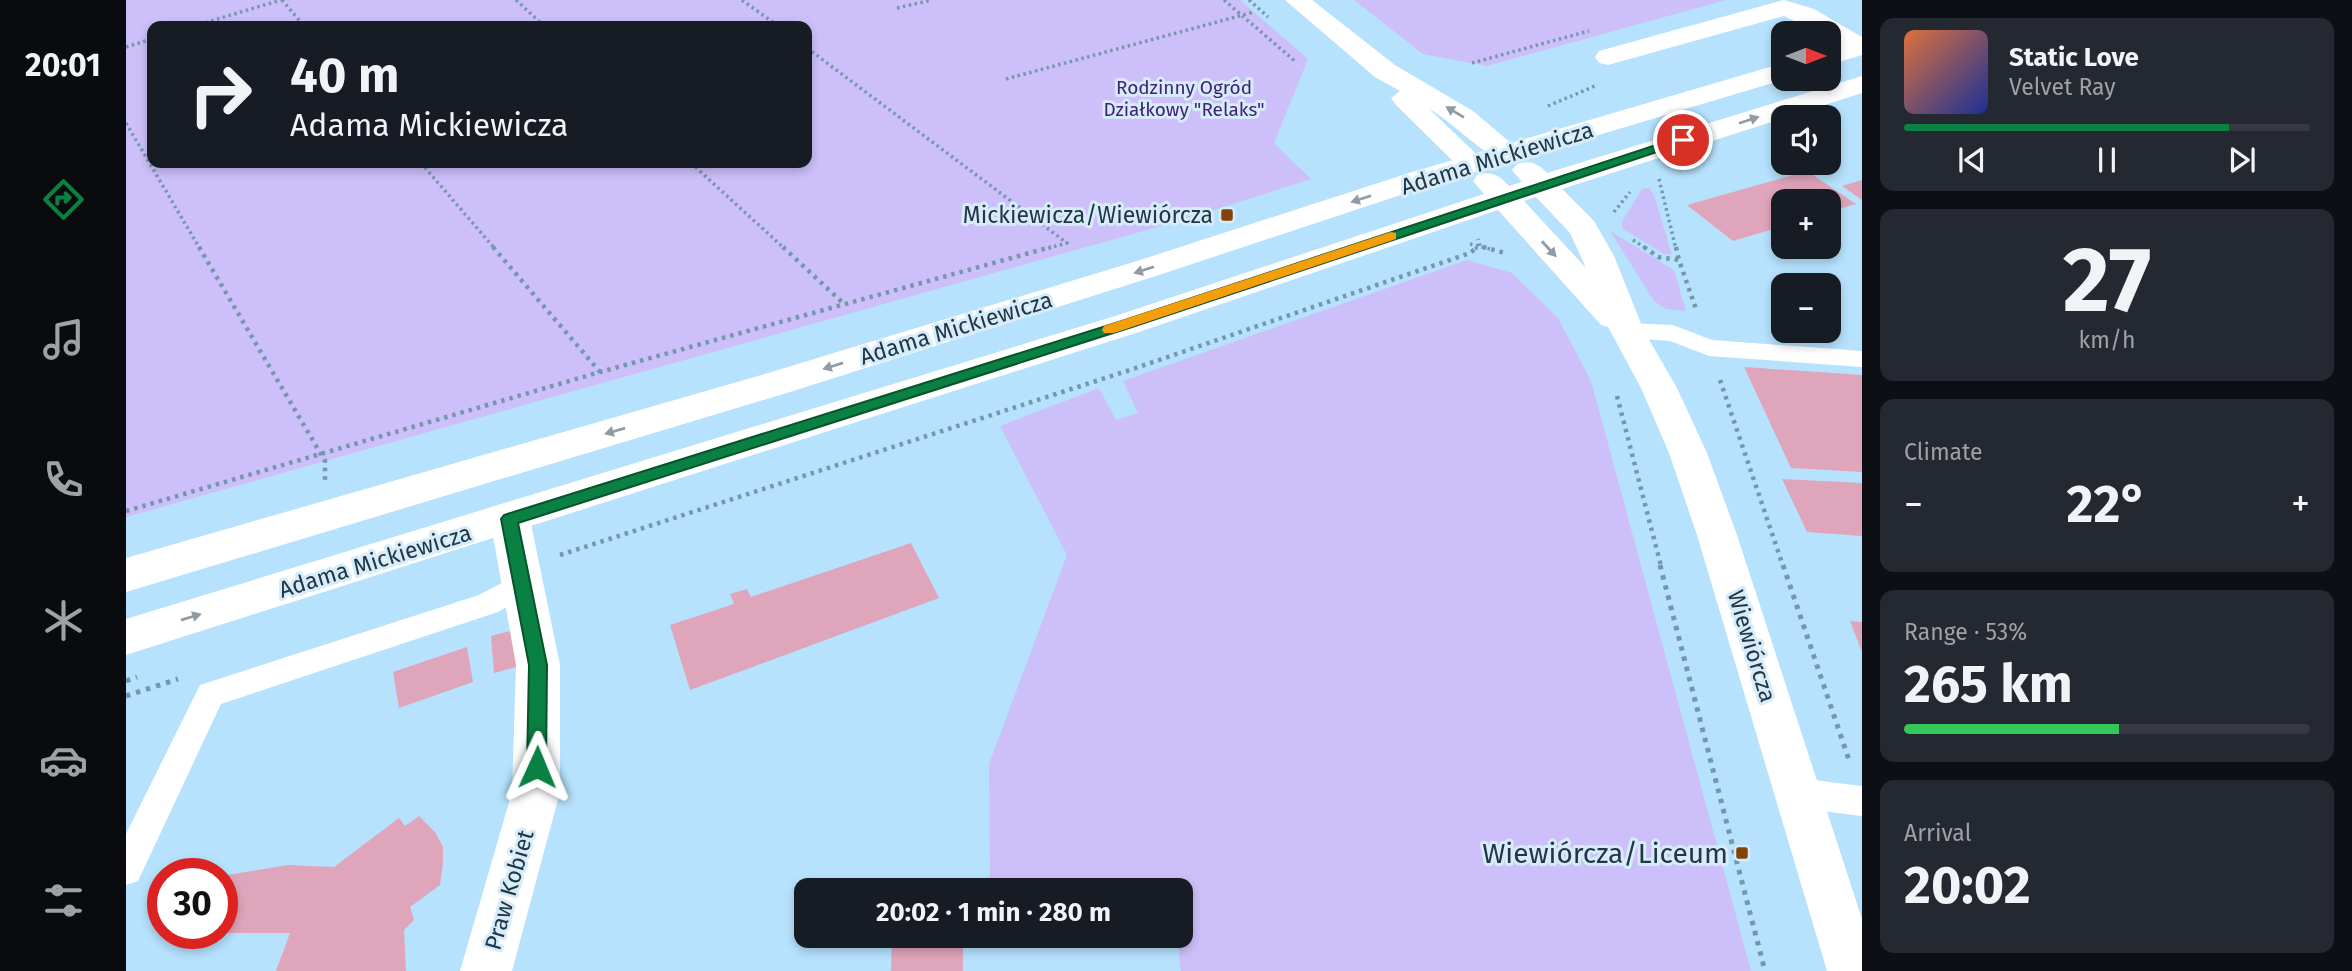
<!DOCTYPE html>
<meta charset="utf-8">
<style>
body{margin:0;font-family:"Fira Sans",sans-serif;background:#242831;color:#f1f3f6;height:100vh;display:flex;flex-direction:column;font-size:26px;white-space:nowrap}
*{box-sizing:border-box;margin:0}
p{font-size:23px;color:#9ea1a6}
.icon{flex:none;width:38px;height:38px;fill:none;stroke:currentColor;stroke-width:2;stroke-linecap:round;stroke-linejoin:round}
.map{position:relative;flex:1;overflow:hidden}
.panel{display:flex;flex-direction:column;gap:18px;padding:18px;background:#0d0f14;width:490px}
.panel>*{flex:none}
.guide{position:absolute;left:21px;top:21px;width:665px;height:147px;border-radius:14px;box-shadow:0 4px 10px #0003;background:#171b24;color:#f1f3f6;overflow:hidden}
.needle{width:46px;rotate:90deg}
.fabs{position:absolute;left:1645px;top:21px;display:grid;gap:14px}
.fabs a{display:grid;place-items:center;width:70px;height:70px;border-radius:14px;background:#171b24;box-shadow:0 4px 10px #0003;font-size:35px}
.speed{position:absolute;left:21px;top:858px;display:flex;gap:14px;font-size:35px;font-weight:700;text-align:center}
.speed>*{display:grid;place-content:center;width:91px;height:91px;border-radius:50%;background:#171b24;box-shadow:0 4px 10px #0003;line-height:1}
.speed .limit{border:10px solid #d22;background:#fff;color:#111}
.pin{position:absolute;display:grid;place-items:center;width:60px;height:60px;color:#fff;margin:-30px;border:4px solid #fff;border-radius:50%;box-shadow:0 2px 7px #0007}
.me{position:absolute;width:77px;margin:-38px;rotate:1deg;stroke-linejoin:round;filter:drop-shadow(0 0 5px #0008)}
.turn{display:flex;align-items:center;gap:24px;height:147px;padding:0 28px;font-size:32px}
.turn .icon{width:91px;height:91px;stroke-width:2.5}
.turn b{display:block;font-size:49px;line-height:60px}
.big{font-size:52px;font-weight:700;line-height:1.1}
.panel .widget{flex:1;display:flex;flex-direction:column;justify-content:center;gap:10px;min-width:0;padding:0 24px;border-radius:14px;background:#242831}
.panel .dial{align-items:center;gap:0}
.dial b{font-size:91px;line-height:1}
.song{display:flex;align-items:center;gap:21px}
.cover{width:84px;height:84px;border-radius:10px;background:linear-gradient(135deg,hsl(20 70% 55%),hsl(230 70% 35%))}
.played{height:7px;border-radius:4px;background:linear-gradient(90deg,#0b8043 80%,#363941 80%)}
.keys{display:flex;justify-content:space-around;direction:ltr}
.heat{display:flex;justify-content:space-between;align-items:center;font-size:38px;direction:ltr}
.charge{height:10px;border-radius:5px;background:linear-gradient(90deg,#34c759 53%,#363941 0)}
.trip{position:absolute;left:668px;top:878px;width:399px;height:70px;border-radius:14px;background:#171b24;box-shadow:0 4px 10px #0003;font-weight:700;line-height:70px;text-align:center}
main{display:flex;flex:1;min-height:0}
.tabs{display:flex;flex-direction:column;width:126px;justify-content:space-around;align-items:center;background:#090b0e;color:#9ea1a6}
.tabs .icon{width:49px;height:49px}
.tabs .active{color:#0b8043}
.tabs b{font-size:32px;color:#f1f3f6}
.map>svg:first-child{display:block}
.green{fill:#cdbffa;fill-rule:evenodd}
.building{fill:#dfa5ba}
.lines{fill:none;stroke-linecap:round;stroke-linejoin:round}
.path-far2{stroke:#7597ac;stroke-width:3.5;stroke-dasharray:2.5 3.5;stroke-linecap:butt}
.path-far1{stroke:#7597ac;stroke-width:4.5;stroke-dasharray:3.5 5;stroke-linecap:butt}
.path{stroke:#7597ac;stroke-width:5;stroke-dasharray:4.5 6;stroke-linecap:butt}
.lane{fill:#fff;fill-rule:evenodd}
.street{fill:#fff;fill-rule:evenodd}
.secondary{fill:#fff;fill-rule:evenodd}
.oneway{fill:#909ba2}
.route{fill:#0b8043;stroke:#07532c;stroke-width:2}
.slow{fill:#f59e0b}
.poi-dot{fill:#824307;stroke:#d6ecfa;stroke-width:2.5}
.labels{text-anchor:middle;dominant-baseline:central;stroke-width:6;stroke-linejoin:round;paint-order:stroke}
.far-park-label{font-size:19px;fill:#412275;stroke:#d6ecfa}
.street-label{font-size:23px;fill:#213744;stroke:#d6ecfa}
.poi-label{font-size:23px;fill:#213744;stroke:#d6ecfa;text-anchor:end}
.near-poi-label{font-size:28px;fill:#213744;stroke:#d6ecfa;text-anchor:end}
</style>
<main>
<nav class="tabs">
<b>20:01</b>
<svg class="icon active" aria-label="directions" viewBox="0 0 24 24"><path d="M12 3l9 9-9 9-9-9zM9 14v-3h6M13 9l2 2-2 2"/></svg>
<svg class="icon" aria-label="music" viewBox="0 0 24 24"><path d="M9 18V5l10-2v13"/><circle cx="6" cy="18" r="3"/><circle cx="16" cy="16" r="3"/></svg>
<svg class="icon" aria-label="phone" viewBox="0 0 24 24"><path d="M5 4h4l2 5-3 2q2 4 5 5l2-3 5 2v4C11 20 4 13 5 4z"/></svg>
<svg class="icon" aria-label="climate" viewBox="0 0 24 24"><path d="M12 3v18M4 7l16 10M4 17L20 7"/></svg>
<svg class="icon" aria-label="car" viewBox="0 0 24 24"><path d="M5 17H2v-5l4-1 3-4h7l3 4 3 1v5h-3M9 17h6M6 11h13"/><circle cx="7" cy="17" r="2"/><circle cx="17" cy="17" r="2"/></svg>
<svg class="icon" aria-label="filters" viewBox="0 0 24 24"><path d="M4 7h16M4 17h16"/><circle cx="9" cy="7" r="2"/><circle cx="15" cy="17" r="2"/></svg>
</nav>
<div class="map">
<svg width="1736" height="971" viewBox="0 0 1736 971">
<rect width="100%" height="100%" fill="#b6e2fd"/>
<path class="green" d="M 0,0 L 1114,0 L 1182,59 L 1148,143 L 1185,179 L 1060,219 L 0,517 ZM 681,26 L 681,163 L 26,163 L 26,26 Z
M 1228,0 L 1600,0 L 1361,66 L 1297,54 Z
M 1523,188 L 1528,195 L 1546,255 L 1538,254 L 1496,228 L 1496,222 L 1516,189 Z
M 1484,231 L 1548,270 L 1560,311 L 1540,309 L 1528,301 Z
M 1341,260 L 1386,273 L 1432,318 L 1465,381 L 1625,971 L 1055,971 L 1051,936 L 1055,936 L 1055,891 L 864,891 L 863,764 L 941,555 L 874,426 L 973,388 L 990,420 L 1012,413 L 997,381 Z"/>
<path class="building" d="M 1681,171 L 1730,204 L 1703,212 L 1703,201 L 1657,201 L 1657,226 L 1607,241 L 1561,205 Z
M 1736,180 L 1736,200 L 1716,186 Z
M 1618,367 L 1736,375 L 1736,472 L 1665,468 Z
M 1656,479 L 1736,483 L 1736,536 L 1681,532 Z
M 785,543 L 813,598 L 564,690 L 544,625 L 608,604 L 604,594 L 621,589 L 625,597 Z
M 1724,621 L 1736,622 L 1736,652 Z
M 391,629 L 394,666 L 368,673 L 365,636 Z
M 341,647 L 347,682 L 273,708 L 267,672 Z
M 293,816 L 309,832 L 317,847 L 317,863 L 314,885 L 284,907 L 288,920 L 278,930 L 280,971 L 150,971 L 164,933 L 96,933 L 96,876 L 162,865 L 208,867 L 273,818 L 279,826 Z
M 838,881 L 838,891 L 768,891 L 768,882 Z
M 766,936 L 837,936 L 837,971 L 765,971 Z"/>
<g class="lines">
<path class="path-far2" d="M 156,0 L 178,26
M 390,0 L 418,26
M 616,0 L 652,26
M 1098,0 L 1170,62
M 1123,0 L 1142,17
M 771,8 L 806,0
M 68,26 L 155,0
M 0,47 L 26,39
M 681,48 L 941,243 L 919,249
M 1346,63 L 1463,31
M 880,79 L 1128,12
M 1422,106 L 1469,86
M 0,123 L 74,249
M 295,163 L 369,249
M 565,163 L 659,249
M 1533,179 L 1550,249
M 1488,212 L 1504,192
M 1507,240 L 1521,249
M 1344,244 L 1364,249
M 1349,249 L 1354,246 L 1352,239"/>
<path class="path-far1" d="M 73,247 L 199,461 L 199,480
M 367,247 L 474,372
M 657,247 L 718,304
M 1357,247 L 1379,253
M 1518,247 L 1532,257 L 1553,260 L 1570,309
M 1550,247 L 1553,260
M 1594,380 L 1657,566
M 1491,396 L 1535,566
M 0,511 L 474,372 L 925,247
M 434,555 L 1001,371 L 1344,253 L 1352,247"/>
<path class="path" d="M 1534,565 L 1639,971
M 1657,565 L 1724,763
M 0,681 L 11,677
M 0,696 L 52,679"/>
<path class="lane" d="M 1501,323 L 1547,325 L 1586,340 L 1736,351 L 1736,367 L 1583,356 L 1544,341 L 1493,337 L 1489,331 L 1493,325 Z
M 396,572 L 406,576 L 410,584 L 406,592 L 372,612 L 95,704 L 12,881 L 0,885 L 0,834 L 74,685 L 353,595 Z
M 1672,778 L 1736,786 L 1736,816 L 1672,808 L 1661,804 L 1656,793 L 1661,782 Z"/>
<path class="street" d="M 1159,0 L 1186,0 L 1269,65 L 1347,111 L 1398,154 L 1393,160 C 1385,162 1379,164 1371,159 C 1347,145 1327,123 1302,108 L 1361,164 L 1356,170 L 1346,173 L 1336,170 L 1269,104 L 1265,98 L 1274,91 L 1249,77 Z
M 1658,0 L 1688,9 L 1736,37 L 1736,55 L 1726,53 L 1703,39 L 1703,33 L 1693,33 L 1658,16 L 1482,65 L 1473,63 L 1469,57 L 1473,51 Z
M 384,504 L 398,508 L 404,519 L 434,665 L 434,792 L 386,971 L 334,971 L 386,792 L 390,665 L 364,519 L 370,508 Z"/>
<path class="secondary" d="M 1736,39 L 1736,55 L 1703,65 L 1703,49 Z
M 1657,63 L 1657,79 L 1660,79 L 1305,185 L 1033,275 L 664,392 L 0,592 L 0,558 L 642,373 L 1011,261 L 1283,173 Z
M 1736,76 L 1736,93 L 1436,189 L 1468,221 L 1488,256 L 1518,331 L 1551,388 L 1581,453 L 1611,535 L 1736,919 L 1736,971 L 1701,971 L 1571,535 L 1543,453 L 1515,388 L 1482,327 L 1475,325 L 1372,210 L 1013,332 L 0,655 L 0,619 L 989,316 L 1358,194 L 1347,181 L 1351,175 C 1367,171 1373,175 1383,186 L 1396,182 L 1386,170 L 1391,164 C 1405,160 1411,163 1421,173 ZM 1410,197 L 1444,233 L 1460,268 L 1398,201 Z"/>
</g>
<defs><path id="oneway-solid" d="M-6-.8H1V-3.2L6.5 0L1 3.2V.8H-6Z" transform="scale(1.75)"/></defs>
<g class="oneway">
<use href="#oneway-solid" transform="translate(1329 112) rotate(-149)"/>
<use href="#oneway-solid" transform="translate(1623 120) rotate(-18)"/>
<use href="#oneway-solid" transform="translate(1235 199) rotate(162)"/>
<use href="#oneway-solid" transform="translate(1423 249) rotate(47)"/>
<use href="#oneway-solid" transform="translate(1018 270) rotate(162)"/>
<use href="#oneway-solid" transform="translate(707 366) rotate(163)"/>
<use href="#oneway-solid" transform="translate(489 431) rotate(164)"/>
<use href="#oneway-solid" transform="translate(65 617) rotate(-17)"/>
</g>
<path class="route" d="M 1557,136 L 1563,140 L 1561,142 L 1006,327 L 392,523 L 421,665 L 420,767 L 417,773 L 411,776 L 404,773 L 401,767 L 403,665 L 375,519 L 378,515 L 996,321 Z"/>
<path class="slow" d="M 1265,232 L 1270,233 L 1270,239 L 988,333 L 978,333 L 976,330 L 978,326 Z"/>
<g class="poi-dot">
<rect x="1094" y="208" width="14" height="14" rx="3.5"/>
<rect x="1609" y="846" width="14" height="14" rx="3.5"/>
</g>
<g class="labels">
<g class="far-park-label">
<text x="1058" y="87">Rodzinny Ogród<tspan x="1058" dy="22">Działkowy "Relaks"</tspan></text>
</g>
<g class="street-label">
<text transform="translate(1371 158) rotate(-17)">Adama Mickiewicza</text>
<text transform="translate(830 328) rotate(-17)">Adama Mickiewicza</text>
<text transform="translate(249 561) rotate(-17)">Adama Mickiewicza</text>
<text transform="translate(1626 646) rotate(73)">Wiewiórcza</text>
<text transform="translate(383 890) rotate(-74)">Praw Kobiet</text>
</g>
<g class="poi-label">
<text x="1087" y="215">Mickiewicza/Wiewiórcza</text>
</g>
<g class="near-poi-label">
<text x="1602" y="853">Wiewiórcza/Liceum</text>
</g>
</g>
</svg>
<div class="fabs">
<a><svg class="needle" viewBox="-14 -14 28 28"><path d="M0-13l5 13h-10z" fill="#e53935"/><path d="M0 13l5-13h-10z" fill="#9ea1a6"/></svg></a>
<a><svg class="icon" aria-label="sound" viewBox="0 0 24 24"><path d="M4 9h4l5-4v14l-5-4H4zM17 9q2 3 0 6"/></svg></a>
<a>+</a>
<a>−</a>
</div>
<div class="speed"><div class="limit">30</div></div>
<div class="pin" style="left:1557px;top:140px;background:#d93025"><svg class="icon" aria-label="arrive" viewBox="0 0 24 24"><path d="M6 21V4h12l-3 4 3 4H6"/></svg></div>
<svg class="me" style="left:411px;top:767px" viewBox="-20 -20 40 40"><path d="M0-17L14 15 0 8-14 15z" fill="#0b8043" stroke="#fff" stroke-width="4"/></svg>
<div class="trip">20:02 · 1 min · 280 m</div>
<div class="guide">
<div class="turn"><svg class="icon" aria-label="right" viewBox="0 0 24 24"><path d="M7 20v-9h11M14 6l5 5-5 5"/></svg><div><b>40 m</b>Adama Mickiewicza</div></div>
</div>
</div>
<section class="panel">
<div class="widget">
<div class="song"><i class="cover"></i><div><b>Static Love</b><p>Velvet Ray</p></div></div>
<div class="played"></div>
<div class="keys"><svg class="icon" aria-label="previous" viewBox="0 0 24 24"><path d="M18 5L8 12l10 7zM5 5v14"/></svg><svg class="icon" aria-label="pause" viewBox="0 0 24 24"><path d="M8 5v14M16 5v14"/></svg><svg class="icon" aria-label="next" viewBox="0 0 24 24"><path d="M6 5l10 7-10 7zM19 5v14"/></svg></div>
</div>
<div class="widget dial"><b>27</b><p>km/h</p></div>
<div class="widget"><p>Climate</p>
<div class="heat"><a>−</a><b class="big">22°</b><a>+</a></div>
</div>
<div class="widget"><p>Range · 53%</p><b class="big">265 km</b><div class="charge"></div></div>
<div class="widget"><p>Arrival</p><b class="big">20:02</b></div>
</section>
</main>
